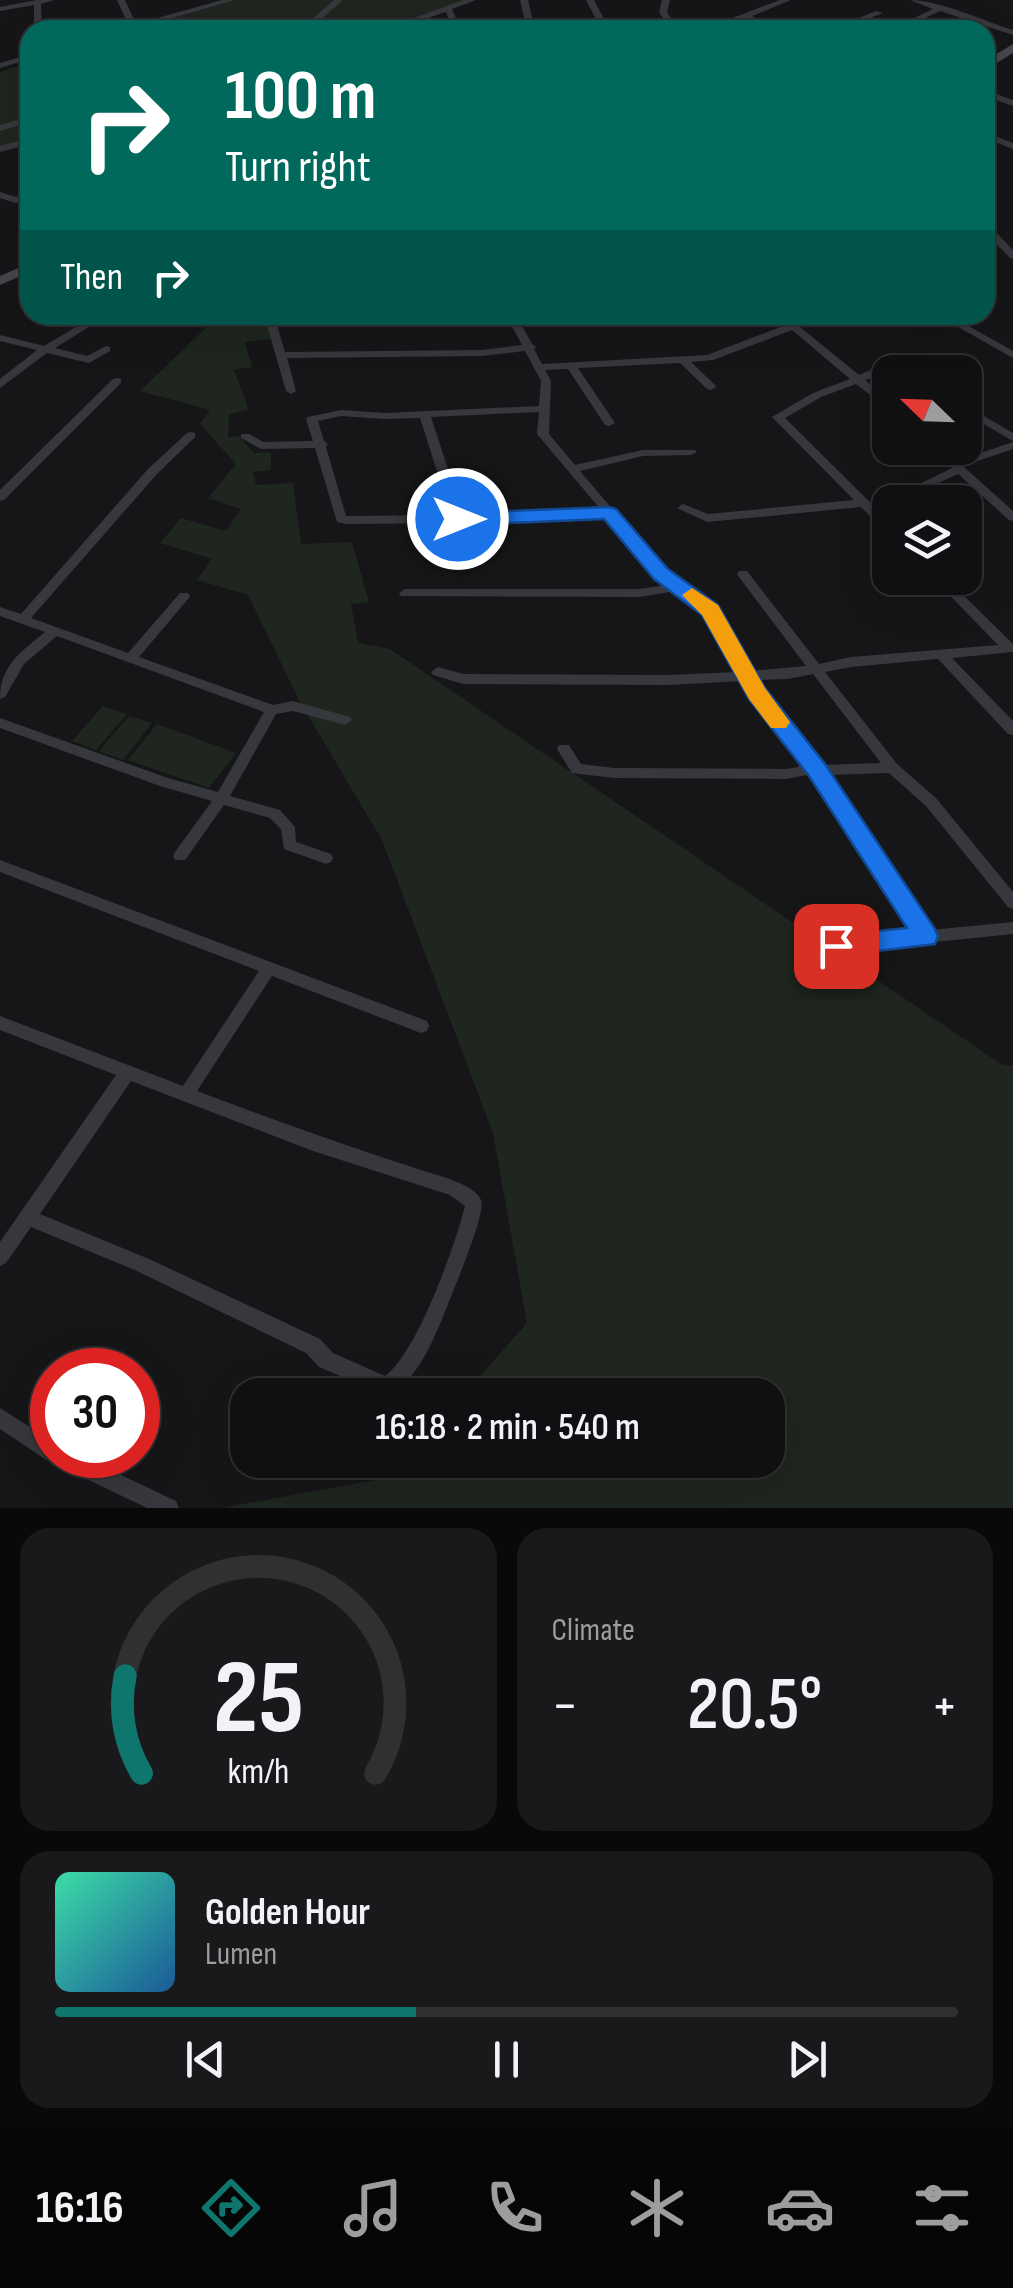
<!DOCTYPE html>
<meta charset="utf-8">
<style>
body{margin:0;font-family:"Sofia Sans Condensed",sans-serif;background:#19191b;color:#f1f3f6;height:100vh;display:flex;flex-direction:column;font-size:38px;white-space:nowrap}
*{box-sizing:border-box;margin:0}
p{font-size:32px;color:#9c9d9f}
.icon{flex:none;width:55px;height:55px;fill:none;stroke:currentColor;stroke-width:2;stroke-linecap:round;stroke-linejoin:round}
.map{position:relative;height:1508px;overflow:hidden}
.drawer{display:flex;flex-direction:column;gap:20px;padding:20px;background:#09090a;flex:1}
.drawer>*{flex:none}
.top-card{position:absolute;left:20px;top:20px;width:975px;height:305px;border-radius:30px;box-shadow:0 10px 40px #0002,0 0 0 2px #303032;background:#00695c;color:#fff;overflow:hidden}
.needle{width:65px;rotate:293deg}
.tools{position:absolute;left:872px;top:355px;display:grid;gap:20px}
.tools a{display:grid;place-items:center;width:110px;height:110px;border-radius:20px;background:#101012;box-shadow:0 10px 40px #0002,0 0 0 2px #303032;font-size:50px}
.speed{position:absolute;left:30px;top:1348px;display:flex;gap:20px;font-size:50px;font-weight:700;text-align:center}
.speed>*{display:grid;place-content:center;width:130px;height:130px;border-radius:50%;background:#101012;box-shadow:0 10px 40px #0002,0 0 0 2px #303032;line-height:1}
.speed .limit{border:15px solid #d22;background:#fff;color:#111}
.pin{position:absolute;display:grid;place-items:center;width:85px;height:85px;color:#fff;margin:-42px;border-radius:20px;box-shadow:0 5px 15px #0006}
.me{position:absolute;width:110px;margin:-55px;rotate:90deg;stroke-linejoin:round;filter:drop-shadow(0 0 8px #0008)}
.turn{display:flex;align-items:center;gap:35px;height:210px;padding:0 40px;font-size:45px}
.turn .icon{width:130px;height:130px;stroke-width:2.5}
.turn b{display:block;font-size:70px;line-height:85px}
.then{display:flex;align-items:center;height:95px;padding:0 40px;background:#0003;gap:20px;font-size:38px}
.big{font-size:75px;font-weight:600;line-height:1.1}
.drawer .tile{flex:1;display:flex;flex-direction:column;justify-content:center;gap:15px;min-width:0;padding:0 35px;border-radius:30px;background:#19191b}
.drawer .dial{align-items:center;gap:0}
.dial svg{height:260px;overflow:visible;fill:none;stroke:#303032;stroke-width:7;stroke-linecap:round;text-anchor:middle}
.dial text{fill:#f1f3f6;stroke:none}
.song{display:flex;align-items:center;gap:30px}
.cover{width:120px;height:120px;border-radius:15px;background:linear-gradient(135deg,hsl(160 70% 55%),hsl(210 70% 35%))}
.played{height:10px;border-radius:5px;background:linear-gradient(90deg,#0f766e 40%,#303032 40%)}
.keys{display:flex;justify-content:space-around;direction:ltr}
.heat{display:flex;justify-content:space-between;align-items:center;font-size:55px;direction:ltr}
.drawer .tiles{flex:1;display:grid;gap:20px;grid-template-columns:1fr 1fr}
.tile:last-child{grid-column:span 2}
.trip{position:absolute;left:230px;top:1378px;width:555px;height:100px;border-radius:30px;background:#101012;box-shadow:0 10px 40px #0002,0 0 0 2px #303032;font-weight:600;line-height:100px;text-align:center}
.menu{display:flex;height:160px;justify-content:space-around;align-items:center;background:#060607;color:#9c9d9f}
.menu .icon{width:70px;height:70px}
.menu .on{color:#0f766e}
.menu b{font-size:45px;color:#f1f3f6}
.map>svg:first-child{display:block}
.green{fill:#1e261f}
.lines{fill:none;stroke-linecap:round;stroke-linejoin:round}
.minor{fill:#37383d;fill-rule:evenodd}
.secondary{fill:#45474d;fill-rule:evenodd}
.route{fill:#1a73e8;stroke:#114b97;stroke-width:2.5}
.slow{fill:#f59e0b}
</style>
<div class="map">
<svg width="1013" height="1508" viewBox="0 0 1013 1508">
<rect width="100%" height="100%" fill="#161618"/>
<path class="green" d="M 234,0 L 470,0 L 373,30 L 136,30 Z
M 30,62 L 30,138 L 0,147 L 0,72 Z
M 219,315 L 263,317 L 272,339 L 245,342 L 252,367 L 234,370 L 249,410 L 229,414 L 228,437 L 239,436 L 254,453 L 271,452 L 271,470 L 253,472 L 256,485 L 293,483 L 301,544 L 352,542 L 369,602 L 351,604 L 358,643 L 390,649 L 1001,1064 L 1013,1066 L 1013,1508 L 221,1508 L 391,1477 L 406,1460 L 768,1460 L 768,1395 L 463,1395 L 527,1323 L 493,1133 L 382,840 L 300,702 L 248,595 L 197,580 L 212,559 L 160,543 L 181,518 L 226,531 L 241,509 L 208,498 L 236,464 L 200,424 L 210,410 L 140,391 Z
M 103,706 L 127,714 L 96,750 L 72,741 Z
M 129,716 L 152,723 L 123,760 L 99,751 Z
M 157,724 L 236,753 L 209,788 L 128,760 Z"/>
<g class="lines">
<path class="minor" d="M 37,0 L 54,0 L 41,4 L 42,30 L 34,30 L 34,5 L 0,11 L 0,7 Z
M 117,0 L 125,0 L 136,24 L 222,0 L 235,0 L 132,30 L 119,30 L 129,26 Z
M 334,0 L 343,0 L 309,30 L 300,30 Z
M 464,0 L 476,0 L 452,9 L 461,30 L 453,30 L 446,12 L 391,30 L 379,30 Z
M 520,0 L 528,0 L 535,30 L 527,30 Z
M 586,0 L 594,0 L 610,30 L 602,30 Z
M 662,0 L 670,0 L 667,12 L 679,30 L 671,30 L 659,12 Z
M 780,0 L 791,0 L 752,16 L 773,30 L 764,30 L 745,18 L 712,30 L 701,30 Z
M 910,0 C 939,0 984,21 1013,30 L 1013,35 L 940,11 L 900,30 L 890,30 L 933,9 Z
M 876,11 L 883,13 L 840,30 L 829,30 Z
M 30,54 L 30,59 L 0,68 L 0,63 Z
M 985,90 L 1013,100 L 1013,106 L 985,96 Z
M 30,116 L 30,122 L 0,131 L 0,125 Z
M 985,132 L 1013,143 L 1013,149 L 985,138 Z
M 30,138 L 30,144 L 0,152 L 0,146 Z
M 0,192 L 16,197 L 30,192 L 30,198 L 16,203 L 0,198 Z
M 985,223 L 988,224 L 1013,250 L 1013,259 L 1010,258 L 985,232 Z
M 985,287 L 989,288 L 990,292 L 985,295 Z
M 96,315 L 108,315 L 55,348 L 87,356 L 106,346 L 110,347 L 110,351 L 89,363 L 47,353 L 0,388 L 0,379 L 37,350 L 0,341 L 0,335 L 44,346 Z
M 264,315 L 274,315 L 285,352 L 482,350 L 522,345 L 506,315 L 516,315 L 532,344 L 536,347 L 534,349 L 542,364 L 707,355 L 786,325 L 775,315 L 786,315 L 794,322 L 813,315 L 827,315 L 800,327 L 859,375 C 882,366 904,352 924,372 C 918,372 913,370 907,369 C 894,365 877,376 865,380 L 890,401 L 890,410 L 856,384 L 821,397 L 785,418 L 890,522 L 890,533 L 886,532 L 861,507 L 707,522 L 677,508 L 683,504 L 708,514 L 854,500 L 772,417 L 813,393 L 850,379 L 792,330 L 713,360 L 691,362 L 715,385 L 716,387 L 711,390 L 707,389 L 680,363 L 578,368 L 615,423 L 609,426 L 605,425 L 568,369 L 545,370 L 551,381 L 549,434 L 575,465 L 643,450 L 695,450 L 697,452 L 691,455 L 643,456 L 580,471 L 665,571 L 714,607 L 751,671 L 806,666 L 739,577 L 737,574 L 739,571 L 747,571 L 819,664 L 851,657 L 998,645 L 933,578 L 946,578 L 1013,644 L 1013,652 L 952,658 L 1013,721 L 1013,735 L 1008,734 L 938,659 L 851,667 L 825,672 L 897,764 L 936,798 L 1013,892 L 1013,909 L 1008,907 L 926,806 L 889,773 L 828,775 L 930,930 L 1013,922 L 1013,934 L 836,952 L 831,950 L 828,946 L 831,942 L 836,940 L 915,932 L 810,772 L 807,775 L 786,779 L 614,778 L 572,773 L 557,749 L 559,745 L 569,745 L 581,764 L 614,768 L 786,769 L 798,767 L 803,762 L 752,696 L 744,681 L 667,685 L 463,684 L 433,675 L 431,672 L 438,667 L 463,674 L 667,675 L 738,672 L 705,613 L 676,591 L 639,597 L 401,596 L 399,593 L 405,589 L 639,589 L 667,585 L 657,577 L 607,517 L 568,522 L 346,524 L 337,522 L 315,448 L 261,449 L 241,438 L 241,434 L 249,434 L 263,442 L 313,441 L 306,419 L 308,417 L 341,410 L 384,413 L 539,406 L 541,381 L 525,351 L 482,356 L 287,358 L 296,391 L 291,394 L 286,391 ZM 539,412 L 537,434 L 601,510 L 568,514 L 463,515 L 431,417 ZM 341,416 L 384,419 L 420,418 L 451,515 L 346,516 L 326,447 L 328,444 L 324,441 L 318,421 ZM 813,674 L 881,763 L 821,765 L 756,680 L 788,679 Z
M 937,315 L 949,315 L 1013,351 L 1013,358 Z
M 117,378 L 121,379 L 121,383 L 4,500 L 0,501 L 0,490 L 113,379 Z
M 965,405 L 1013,433 L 1013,441 L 965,413 Z
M 191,432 L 195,433 L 195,437 L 156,475 L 31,618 L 128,653 L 180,593 L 188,593 L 190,596 L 188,599 L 139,657 L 273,705 L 293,701 L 350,717 L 352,720 L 345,725 L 293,711 L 276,714 L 230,796 L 280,810 L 295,827 L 296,842 L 331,854 L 333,858 L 331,862 L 326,864 L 284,849 L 281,829 L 270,818 L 224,805 L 185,860 L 175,860 L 173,856 L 175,852 L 212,801 L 160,786 L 0,728 L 0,718 L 168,778 L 218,792 L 264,712 L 57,636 L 24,664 L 5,697 L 0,699 C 0,665 21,652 45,632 L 0,616 L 0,607 L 21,614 L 148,469 L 187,433 Z
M 1013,442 L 1013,449 L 963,466 L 1013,511 L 1013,521 L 1009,520 L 958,474 L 921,491 L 913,491 L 911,488 L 952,468 L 931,448 L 942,448 L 957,461 Z
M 0,860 L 427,1021 L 429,1026 L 427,1031 L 421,1033 L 272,976 L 197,1091 C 271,1119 346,1146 421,1170 C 436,1175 475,1184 481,1200 C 486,1212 458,1279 452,1294 C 439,1326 421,1380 388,1395 L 380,1393 L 319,1367 L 306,1353 L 137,1271 L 31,1227 L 6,1263 L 0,1266 L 0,1242 L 116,1075 L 0,1030 L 0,1016 L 183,1086 L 259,971 L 0,872 ZM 131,1081 L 313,1151 L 450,1195 L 465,1206 C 455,1246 417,1353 385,1376 L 333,1353 L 320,1339 L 149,1259 L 40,1214 Z
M 0,1408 L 52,1441 L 52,1455 L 79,1455 L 176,1501 L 179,1508 L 147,1508 L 45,1459 L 0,1429 Z"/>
<path class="secondary" d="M 1013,44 L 1013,53 L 985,70 L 985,61 Z
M 30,263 L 30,272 L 0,285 L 0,276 Z"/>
</g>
<path class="route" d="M 609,507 L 616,509 L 668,569 L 718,605 L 765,688 L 825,764 L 935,929 L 938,936 L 935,944 L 836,956 L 827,953 L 824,946 L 827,938 L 836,935 L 907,928 L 809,776 L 749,699 L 702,615 L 654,579 L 604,519 L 458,525 L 448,519 L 458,513 Z"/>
<path class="slow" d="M 692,588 L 718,605 L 765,688 L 790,722 L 786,728 L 771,728 L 749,699 L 702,615 L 682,595 Z"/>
</svg>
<div class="tools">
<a><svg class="needle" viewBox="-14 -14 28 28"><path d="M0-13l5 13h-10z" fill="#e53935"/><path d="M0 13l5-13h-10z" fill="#9c9d9f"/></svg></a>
<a><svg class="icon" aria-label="layers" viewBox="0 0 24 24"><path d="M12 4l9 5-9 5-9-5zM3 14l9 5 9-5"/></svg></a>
</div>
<div class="speed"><div class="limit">30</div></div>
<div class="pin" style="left:836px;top:946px;background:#d93025"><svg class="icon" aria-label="arrive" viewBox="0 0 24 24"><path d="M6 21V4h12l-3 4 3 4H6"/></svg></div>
<svg class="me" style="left:458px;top:519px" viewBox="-20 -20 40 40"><circle r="17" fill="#1a73e8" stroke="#fff" stroke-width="3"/><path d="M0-11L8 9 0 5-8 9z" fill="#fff"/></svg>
<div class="trip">16:18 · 2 min · 540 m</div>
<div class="top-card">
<div class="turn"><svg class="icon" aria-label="right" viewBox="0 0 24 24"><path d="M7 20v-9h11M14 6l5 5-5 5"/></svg><div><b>100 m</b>Turn right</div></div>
<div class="then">Then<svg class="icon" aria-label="right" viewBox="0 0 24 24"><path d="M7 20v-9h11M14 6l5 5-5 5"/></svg></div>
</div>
</div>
<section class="drawer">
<div class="tiles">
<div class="tile dial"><svg viewBox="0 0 100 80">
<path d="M14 69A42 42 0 1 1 86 69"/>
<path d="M14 69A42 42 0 0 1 9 39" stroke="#0f766e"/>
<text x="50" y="56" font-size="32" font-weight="700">25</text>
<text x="50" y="72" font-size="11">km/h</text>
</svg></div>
<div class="tile"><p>Climate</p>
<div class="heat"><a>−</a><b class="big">20.5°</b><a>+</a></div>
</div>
<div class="tile">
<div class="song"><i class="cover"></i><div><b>Golden Hour</b><p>Lumen</p></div></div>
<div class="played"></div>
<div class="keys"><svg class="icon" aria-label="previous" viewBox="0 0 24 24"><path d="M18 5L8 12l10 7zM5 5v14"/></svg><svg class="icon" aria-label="pause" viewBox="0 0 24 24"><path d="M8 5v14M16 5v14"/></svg><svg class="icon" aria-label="next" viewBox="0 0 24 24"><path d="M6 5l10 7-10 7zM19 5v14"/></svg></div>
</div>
</div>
</section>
<nav class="menu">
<b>16:16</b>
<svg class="icon on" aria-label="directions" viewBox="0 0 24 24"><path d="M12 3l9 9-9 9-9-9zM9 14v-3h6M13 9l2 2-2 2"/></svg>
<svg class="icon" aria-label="music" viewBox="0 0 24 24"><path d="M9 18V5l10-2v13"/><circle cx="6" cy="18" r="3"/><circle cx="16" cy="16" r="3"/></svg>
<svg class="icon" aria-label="phone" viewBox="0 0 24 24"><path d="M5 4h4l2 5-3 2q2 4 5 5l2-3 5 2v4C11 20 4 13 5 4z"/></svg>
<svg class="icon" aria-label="climate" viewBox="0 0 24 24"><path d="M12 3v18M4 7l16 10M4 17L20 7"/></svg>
<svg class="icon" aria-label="car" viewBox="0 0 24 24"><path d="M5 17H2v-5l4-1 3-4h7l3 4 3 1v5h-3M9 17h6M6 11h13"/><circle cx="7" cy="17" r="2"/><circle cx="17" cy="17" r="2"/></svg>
<svg class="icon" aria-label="filters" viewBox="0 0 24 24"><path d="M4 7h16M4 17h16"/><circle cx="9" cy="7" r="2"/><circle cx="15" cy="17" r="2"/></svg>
</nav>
